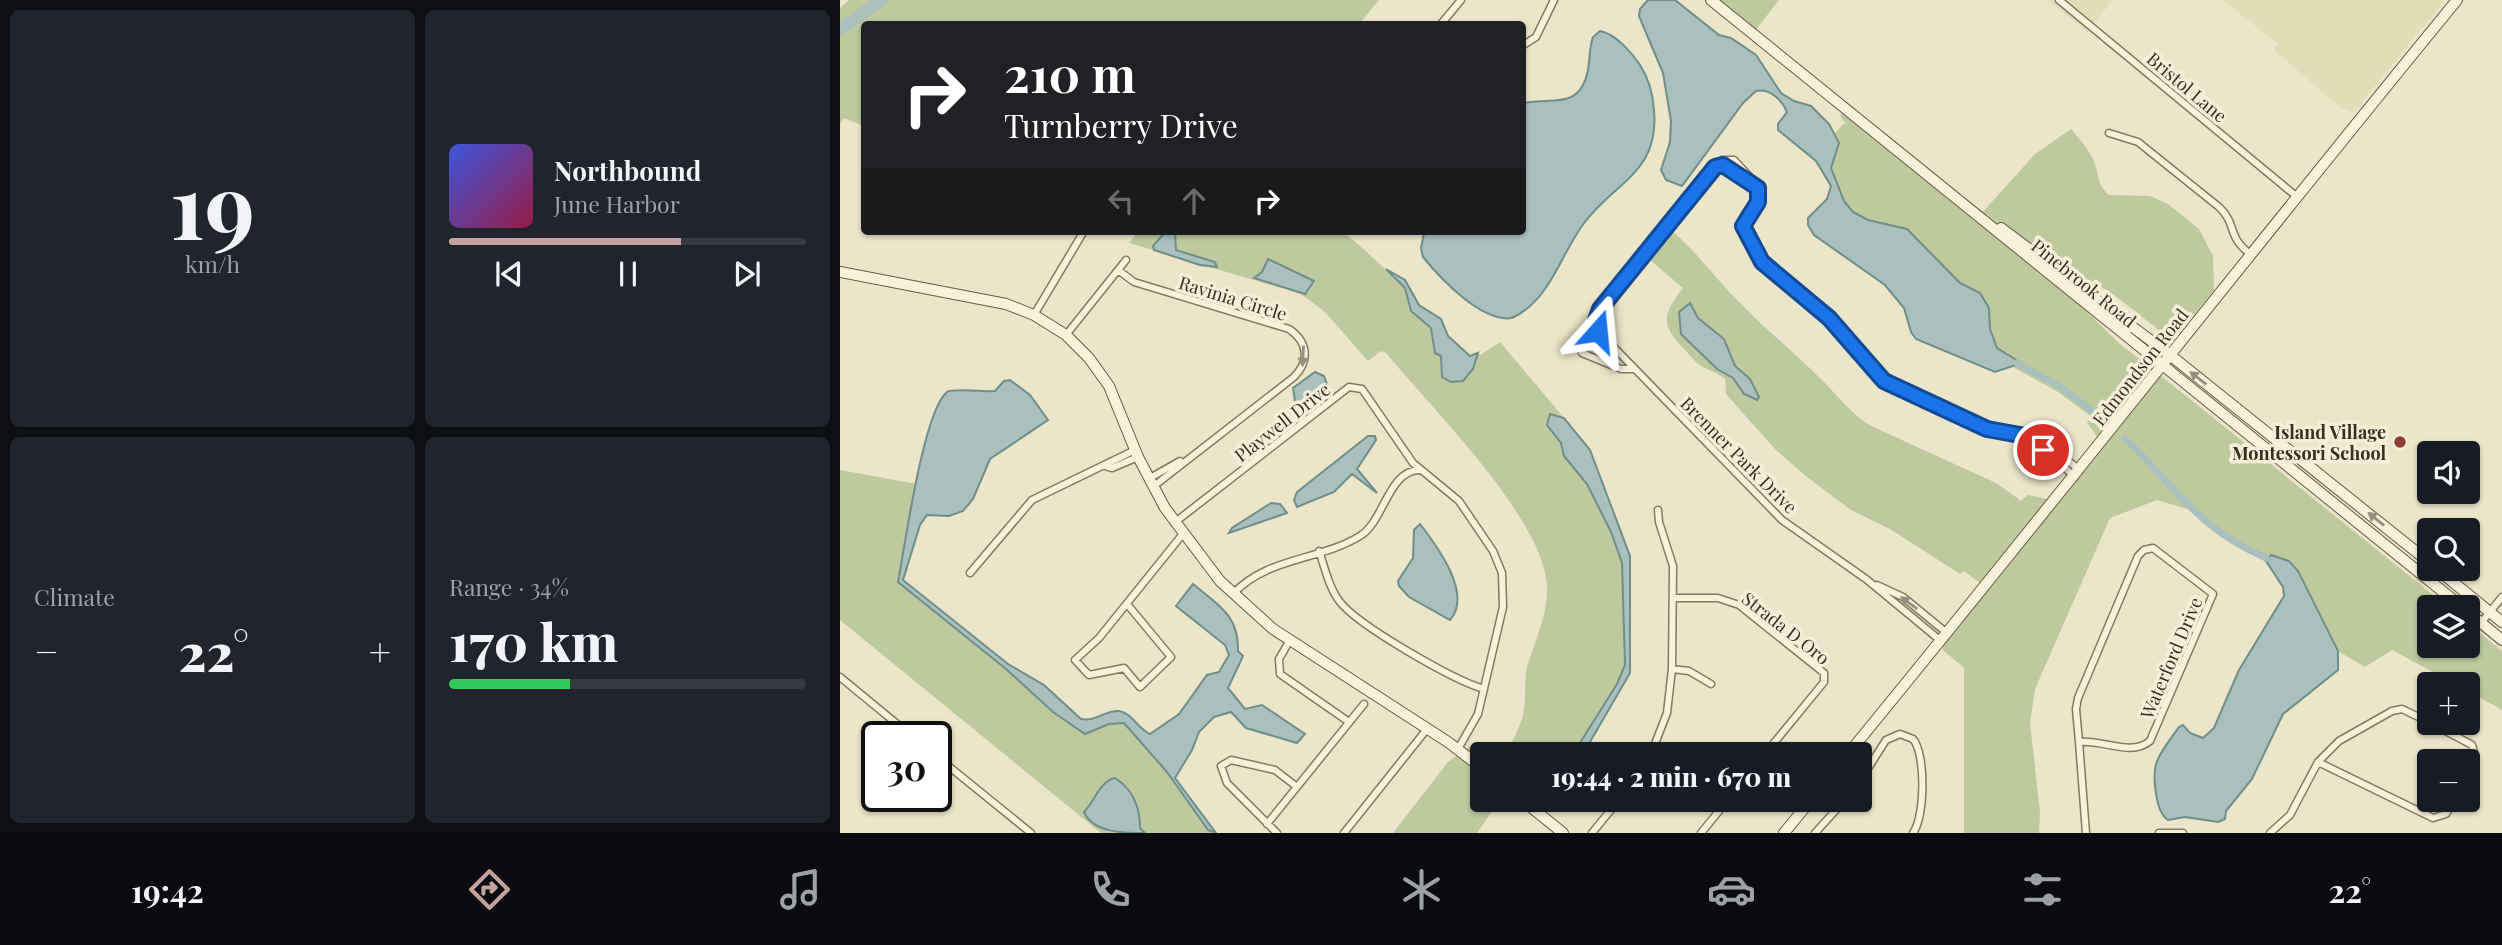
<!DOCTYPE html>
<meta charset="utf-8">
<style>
body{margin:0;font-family:"Playfair Display",serif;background:#20242c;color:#f1f3f6;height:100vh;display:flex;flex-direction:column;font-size:26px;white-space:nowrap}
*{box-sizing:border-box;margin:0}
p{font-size:23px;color:#9ea1a6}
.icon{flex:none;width:38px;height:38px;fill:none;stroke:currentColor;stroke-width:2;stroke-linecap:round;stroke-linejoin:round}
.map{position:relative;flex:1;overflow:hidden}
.drawer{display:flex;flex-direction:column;gap:10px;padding:10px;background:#0d0f14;width:840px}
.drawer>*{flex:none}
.top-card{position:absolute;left:21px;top:21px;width:665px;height:214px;border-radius:7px;box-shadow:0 2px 5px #0004;background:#202124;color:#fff;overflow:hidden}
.tools{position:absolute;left:1577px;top:441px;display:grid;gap:14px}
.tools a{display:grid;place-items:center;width:63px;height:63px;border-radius:7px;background:#171b24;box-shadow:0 2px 5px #0004;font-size:35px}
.speed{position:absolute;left:21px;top:721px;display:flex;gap:14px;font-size:35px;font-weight:700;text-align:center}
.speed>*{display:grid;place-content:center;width:91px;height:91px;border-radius:50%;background:#171b24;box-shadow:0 2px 5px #0004;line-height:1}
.speed .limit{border:4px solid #111;border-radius:10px;background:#fff;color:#111}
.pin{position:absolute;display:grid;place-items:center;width:60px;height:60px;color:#fff;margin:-30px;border:4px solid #fff;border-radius:50%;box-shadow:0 2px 7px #0007}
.me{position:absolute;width:77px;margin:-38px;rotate:18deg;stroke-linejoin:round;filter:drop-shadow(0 0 5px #0008)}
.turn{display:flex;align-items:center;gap:24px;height:147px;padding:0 28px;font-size:32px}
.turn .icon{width:91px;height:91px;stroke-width:2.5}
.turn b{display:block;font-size:49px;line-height:60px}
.lanes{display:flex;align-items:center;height:66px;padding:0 28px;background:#0003;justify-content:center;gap:35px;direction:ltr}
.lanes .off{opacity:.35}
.big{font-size:52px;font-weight:800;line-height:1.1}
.drawer .tile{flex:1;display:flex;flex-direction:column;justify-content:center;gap:10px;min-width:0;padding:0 24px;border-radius:10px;background:#20242c}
.drawer .dial{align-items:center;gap:0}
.dial b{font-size:91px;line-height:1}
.song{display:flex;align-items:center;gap:21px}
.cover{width:84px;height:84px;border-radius:10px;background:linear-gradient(135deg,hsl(230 70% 55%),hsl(340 70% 35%))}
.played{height:7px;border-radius:4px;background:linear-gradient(90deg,#c6a29f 65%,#363941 65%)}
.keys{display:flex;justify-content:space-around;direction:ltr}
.heat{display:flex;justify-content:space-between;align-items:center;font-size:38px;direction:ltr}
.charge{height:10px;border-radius:5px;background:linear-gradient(90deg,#34c759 34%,#363941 0)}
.drawer .tiles{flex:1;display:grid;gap:10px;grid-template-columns:repeat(2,1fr)}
.trip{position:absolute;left:630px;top:742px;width:402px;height:70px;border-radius:7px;background:#171b24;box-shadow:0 2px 5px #0004;font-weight:800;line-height:70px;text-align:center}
.tabs{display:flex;height:112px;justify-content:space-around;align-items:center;background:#090b0e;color:#9ea1a6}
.tabs .icon{width:49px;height:49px}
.tabs .current{color:#c6a29f}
.tabs b{font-size:32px;color:#f1f3f6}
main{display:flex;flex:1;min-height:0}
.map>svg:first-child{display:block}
.farmland{fill:#e0deb7}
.green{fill:#bfc99e}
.water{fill:#a9c0bc;stroke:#708e8a;stroke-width:2}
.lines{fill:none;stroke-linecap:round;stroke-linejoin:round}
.canal{stroke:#a9c0bc;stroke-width:7}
.river{stroke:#a9c0bc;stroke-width:12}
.street-casing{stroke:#86795f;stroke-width:9}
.secondary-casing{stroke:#685a42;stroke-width:12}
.street{stroke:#f6f2dc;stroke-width:6}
.secondary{stroke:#f6f2dc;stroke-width:10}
.oneway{fill:#97907e}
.route-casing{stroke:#114b97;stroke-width:18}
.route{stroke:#1a73e8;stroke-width:12}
.poi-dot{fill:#913e34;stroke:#f3efd8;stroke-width:2.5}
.labels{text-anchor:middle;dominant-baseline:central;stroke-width:7;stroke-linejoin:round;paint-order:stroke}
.street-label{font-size:18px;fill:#382f21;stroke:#f3efd8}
.poi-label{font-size:18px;font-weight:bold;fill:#382f21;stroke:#f3efd8;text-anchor:end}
</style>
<main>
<section class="drawer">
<div class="tiles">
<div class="tile dial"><b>19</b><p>km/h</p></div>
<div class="tile">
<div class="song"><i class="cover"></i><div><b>Northbound</b><p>June Harbor</p></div></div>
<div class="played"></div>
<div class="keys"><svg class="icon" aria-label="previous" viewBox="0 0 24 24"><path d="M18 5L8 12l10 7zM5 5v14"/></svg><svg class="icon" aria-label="pause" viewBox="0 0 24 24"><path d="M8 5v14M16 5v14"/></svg><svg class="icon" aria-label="next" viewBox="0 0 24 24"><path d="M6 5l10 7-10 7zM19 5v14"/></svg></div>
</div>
<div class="tile"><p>Climate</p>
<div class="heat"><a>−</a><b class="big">22°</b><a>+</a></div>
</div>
<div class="tile"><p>Range · 34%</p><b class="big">170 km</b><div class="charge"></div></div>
</div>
</section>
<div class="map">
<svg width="1662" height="833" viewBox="0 0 1662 833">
<rect width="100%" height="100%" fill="#ebe5c9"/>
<path class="farmland" d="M 1208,0 L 1273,0 L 1247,32 Z
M 1383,0 L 1605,0 L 1513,113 L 1501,108 L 1434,50 L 1438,44 Z"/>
<path class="green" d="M 9,0 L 539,0 L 519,24 L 24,24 L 24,126 L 4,118 L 0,124 L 0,8 Z
M 877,0 L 939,0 L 915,31 Z
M 1003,112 L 1236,301 L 1281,345 L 1314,370 L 1259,439 L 1247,423 L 1252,417 L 1218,392 L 1171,366 L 1155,372 L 1076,339 L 1071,332 L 1064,308 L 1045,285 L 974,235 L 968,225 L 968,218 L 984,203 L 992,190 L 981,167 L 972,158 L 1004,123 L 1007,125 L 1000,116 Z
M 1231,129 C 1240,140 1250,150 1255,164 C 1259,177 1258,185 1269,195 L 1310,196 L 1328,204 L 1359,229 L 1373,256 L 1374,290 L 1333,341 L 1269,291 L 1222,269 L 1143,212 L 1195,154 Z
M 298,231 L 503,231 L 550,273 L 565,280 L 579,305 L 601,319 L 608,336 L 630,356 L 637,352 L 640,355 L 660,342 L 746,444 L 790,556 L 790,673 L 743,754 L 666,754 C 672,741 682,724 684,710 C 686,696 684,681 687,667 C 695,640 709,613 707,584 C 700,514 591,408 546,353 L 541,351 L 528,361 L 485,312 L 461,294 L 289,243 Z
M 832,231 C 858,253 875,278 899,302 C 925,329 955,353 982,380 C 998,396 1010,412 1029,425 L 1156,483 L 1180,500 L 1179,502 L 1188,495 L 1211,500 L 1113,619 L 1140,583 L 1124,571 L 1120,574 L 1050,529 L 1011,510 L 967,477 L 935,449 L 886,394 L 885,379 C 877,372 870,371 861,366 C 855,362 849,354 845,350 C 820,324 822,315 843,288 L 809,259 Z
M 1320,375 L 1608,607 L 1589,607 L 1589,646 L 1628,646 L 1628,623 L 1662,651 L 1662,710 L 1628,691 L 1628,684 L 1615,684 L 1552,650 L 1525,667 L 1498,651 L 1455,566 C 1445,559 1437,552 1426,558 L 1384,538 L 1351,510 L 1317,500 L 1270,518 L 1195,689 L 1190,723 L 1200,812 L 1199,833 L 1124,833 L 1124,668 L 1103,650 L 1103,644 Z
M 0,470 L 77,484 L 80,525 L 63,580 L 168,664 L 204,685 L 241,719 C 257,722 268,709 284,713 L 376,833 L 261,833 L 0,620 Z
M 633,744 L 655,754 L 642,754 L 642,800 L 660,800 L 637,833 L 553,833 L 608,762 Z"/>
<path class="water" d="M 808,0 L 835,0 L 879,35 L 891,38 L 916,55 L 941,93 L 954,101 L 971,106 L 989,124 L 999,143 L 991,168 L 1004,201 L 1013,212 L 1028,220 L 1067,229 L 1120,283 L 1140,293 L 1149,308 L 1150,329 L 1157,348 L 1178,361 L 1176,365 L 1155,372 L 1076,339 L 1071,332 L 1064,308 L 1045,285 L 974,235 L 968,225 L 968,218 L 987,199 L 991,186 L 976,161 L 938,130 L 938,124 L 947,112 C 942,100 930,88 916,91 L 903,103 L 842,186 L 826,180 L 821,170 L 830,142 L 831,121 L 823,73 L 799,16 L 800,9 Z
M 760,31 C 776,34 792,53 800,65 C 809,79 813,94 814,110 C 820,174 773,182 742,226 C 719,258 710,300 672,318 C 642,323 600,278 583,257 L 581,248 L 584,233 L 682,231 L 683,103 C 714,97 740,110 748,70 C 750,59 749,48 753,37 Z
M 326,231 L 335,231 L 336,250 L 375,262 L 377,267 L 360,265 L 314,250 L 313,246 Z
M 428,259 L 474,281 L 465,294 L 414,278 L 422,272 Z
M 546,269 L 565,280 L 579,305 L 601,319 L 608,336 L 630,356 L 638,353 L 633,369 L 623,381 L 611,382 L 602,377 L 601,356 L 595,353 L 591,328 L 571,311 L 565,288 Z
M 850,303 L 858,318 L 884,339 L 895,366 L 910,379 L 919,397 L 917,400 L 904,394 L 893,378 L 877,369 L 841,334 L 839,312 Z
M 475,372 L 484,376 L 488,387 L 461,407 L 455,401 L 453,388 Z
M 170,380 L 190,395 L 208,420 L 150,459 L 133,499 L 123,511 L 109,516 L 87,515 L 80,525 L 63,580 L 168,664 L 204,685 L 241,719 C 256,722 265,710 279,711 C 292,713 298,729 310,734 L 339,714 L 367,675 L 379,672 L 389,655 L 385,645 L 336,606 L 353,584 C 378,605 399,615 398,651 L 403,656 L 388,688 L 405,709 L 422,705 L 465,734 L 457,743 L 406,728 L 391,712 L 374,717 L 359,732 L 352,750 L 335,778 L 376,833 L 368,830 L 327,772 L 284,723 L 269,724 L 245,734 L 213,712 L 166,669 L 58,582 C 65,546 83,412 107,392 C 112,388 146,392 155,391 L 164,381 Z
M 710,414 L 724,418 L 750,450 L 790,556 L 790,673 L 743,754 L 733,754 L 777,684 L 785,665 L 782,563 L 771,532 L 747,484 L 724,456 L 721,443 L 707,425 Z
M 528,436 L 535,436 L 536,440 L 517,469 L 537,493 L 512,474 L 494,492 L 457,507 L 454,500 L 457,492 Z
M 431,503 L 440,504 L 447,513 L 389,533 L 392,528 Z
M 580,524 C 597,546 633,594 610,620 L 569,597 L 559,586 L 558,581 L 573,558 L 574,530 Z
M 1431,555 L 1449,561 L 1458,571 L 1498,651 L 1498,670 L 1443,714 L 1412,779 L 1386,811 L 1385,819 L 1378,822 L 1345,817 L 1328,820 C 1315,812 1312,774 1317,761 C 1322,749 1332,737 1339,727 L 1343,725 L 1350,733 L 1363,738 L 1374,728 L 1399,670 L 1444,596 L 1443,587 L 1426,561 Z
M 275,778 C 294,790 300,808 300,828 L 305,833 C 284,833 253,833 244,812 C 254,802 261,780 275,778 Z"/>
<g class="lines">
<path class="canal" d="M 1177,363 L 1219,386 L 1264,420
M 1285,439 C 1338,488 1355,527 1426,558"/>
<path class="river" d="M 0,29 L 42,0"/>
<defs>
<path id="street" d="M 1219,0 L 1456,196
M 601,24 L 621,0
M 682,46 L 696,37 L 714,0
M 1269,133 L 1298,142 L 1379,207 C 1397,224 1387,236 1409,253
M 877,167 L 884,166 L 913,183
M 278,270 L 294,282 L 449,329 C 468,342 470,361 454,377 L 314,486
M 194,315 L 244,231
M 755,322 L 742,353 L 781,369 L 793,369
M 226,335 L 286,260
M 1192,438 L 1235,477
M 265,466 L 272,468 L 298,457
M 310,478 L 340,461
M 334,523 L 509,387 L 522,389 L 573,463 L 619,501 L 653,551 L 662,573 L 663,607 L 638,714 L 618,749
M 1313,548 L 1373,594 L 1310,741 C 1291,757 1262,739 1239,742 L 1236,709 L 1238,698 L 1298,556 L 1304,550 Z
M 479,551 C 485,568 489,588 500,602 C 519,626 613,680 644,689
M 130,573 L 192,500 L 295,450
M 1037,585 L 1063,597 L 1107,633
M 393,594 C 427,557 479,561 520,536 C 544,522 548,470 580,470
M 833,598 L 878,598 L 899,605 L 984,673 L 984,682 L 925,754
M 287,604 L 331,657 L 300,687 L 284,668 L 249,675 L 235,660 L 259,638 L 342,535
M 1641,623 L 1662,597
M 450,640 L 439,659 L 440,674 L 509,722
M 1101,641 L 1026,579 L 942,520 L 758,331 L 756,320 L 760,309 L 875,167 L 882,160 L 894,160 L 910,177 L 919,193 L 918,202 L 903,226 L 922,262 L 989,319 L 1044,381 L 1147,429 L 1185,435 L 1203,442 L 1240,470
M 832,669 L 849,671 L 871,684
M 0,677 L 73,737
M 1589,722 L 1562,709 L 1552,711 L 1499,741 L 1478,762 L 1593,818 L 1606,814 L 1614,800
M 1591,723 L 1632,745 L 1635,755 L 1628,771
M 1239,742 L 1246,833
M 811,754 L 827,713 L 832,669 L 833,566 L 819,522 L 818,510
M 96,756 L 191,833
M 1020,781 L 1046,740 L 1060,734 L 1073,739 C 1086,754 1085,817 1073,833
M 427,824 L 524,704
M 437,833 L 387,783 L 381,766 L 391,760 L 435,770 L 457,787
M 504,833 L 587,729
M 752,833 L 779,800
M 861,833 L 888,800
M 975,833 L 1005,800
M 1319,833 L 1343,833
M 1430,833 L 1450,815 L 1478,762"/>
<path id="secondary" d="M 871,0 L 1622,607
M 1161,228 L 1330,355 L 1589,562
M 0,272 L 166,304 L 194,315 L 226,335 L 249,358 L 269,386 L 298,457 L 325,508 L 380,581 L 433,629 L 608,742 L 642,768
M 1597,569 L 1662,622
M 1628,612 L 1662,640
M 1008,754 C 1213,504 1412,250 1617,0
M 682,800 L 723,833
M 944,833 L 971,800"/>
</defs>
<use href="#street" class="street-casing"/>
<use href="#secondary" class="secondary-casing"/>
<use href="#street" class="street"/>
<use href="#secondary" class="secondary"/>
</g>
<defs><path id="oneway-solid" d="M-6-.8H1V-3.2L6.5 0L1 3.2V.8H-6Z" transform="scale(1.75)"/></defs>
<g class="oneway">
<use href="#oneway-solid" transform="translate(463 356) rotate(93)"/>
<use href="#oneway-solid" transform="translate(1358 378) rotate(-142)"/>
<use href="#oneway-solid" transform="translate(1536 519) rotate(-141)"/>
<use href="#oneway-solid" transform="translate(1069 603) rotate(-144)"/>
</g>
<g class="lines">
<defs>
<path id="route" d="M 758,331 L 756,320 L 760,309 L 875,167 L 883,165 L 918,188 L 918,202 L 903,226 L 922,262 L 989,318 L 1044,381 L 1147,429 L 1191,437 L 1203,450"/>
</defs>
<use href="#route" class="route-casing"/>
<use href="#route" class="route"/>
</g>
<circle class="poi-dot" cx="1560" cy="442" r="7"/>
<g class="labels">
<g class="street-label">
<text transform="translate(1347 87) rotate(40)">Bristol Lane</text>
<text transform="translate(1244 283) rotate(39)">Pinebrook Road</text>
<text transform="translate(393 298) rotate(17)">Ravinia Circle</text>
<text transform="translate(1300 367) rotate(-52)">Edmondson Road</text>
<text transform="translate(442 422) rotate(-38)">Playwell Drive</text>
<text transform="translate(899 455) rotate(45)">Brenner Park Drive</text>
<text transform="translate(946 628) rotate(38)">Strada D Oro</text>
<text transform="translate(1331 658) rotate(-67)">Waterford Drive</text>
</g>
<g class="poi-label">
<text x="1546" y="432">Island Village<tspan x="1546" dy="21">Montessori School</tspan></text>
</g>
</g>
</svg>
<div class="tools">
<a><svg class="icon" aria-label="sound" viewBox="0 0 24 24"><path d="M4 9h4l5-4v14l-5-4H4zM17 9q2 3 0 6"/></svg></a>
<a><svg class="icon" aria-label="search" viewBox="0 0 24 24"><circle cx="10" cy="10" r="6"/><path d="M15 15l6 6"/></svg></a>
<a><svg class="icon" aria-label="layers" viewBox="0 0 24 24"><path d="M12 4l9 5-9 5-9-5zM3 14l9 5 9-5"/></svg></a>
<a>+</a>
<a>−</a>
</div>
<div class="speed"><div class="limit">30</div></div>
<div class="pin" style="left:1203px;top:450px;background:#d93025"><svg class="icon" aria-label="arrive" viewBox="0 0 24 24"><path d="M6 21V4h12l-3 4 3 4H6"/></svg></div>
<svg class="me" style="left:758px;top:331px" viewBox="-20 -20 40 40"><path d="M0-17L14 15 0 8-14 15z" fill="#1a73e8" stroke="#fff" stroke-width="4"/></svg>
<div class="trip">19:44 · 2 min · 670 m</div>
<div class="top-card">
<div class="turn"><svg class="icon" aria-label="right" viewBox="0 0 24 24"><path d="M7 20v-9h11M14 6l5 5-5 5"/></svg><div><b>210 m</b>Turnberry Drive</div></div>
<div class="lanes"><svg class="icon off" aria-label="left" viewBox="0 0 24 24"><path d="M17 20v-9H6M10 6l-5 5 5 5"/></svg><svg class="icon off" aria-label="ahead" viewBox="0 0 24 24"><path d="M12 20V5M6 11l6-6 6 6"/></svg><svg class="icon" aria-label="right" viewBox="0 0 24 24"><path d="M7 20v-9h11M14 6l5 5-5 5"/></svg></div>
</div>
</div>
</main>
<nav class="tabs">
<b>19:42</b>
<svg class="icon current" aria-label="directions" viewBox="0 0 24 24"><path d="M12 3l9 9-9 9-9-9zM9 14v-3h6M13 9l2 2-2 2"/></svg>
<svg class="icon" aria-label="music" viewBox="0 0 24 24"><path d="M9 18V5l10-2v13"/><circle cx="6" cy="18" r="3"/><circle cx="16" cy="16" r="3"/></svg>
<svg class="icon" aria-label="phone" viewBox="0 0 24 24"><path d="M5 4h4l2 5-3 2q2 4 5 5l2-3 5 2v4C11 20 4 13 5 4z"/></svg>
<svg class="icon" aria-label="climate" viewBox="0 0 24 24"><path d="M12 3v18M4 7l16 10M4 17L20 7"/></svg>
<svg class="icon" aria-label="car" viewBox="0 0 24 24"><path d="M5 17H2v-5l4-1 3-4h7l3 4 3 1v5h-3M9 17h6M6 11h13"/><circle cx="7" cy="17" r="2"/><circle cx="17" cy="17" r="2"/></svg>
<svg class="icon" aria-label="filters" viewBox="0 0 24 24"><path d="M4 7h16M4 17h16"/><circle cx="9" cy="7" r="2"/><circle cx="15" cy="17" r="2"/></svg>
<b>22°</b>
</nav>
